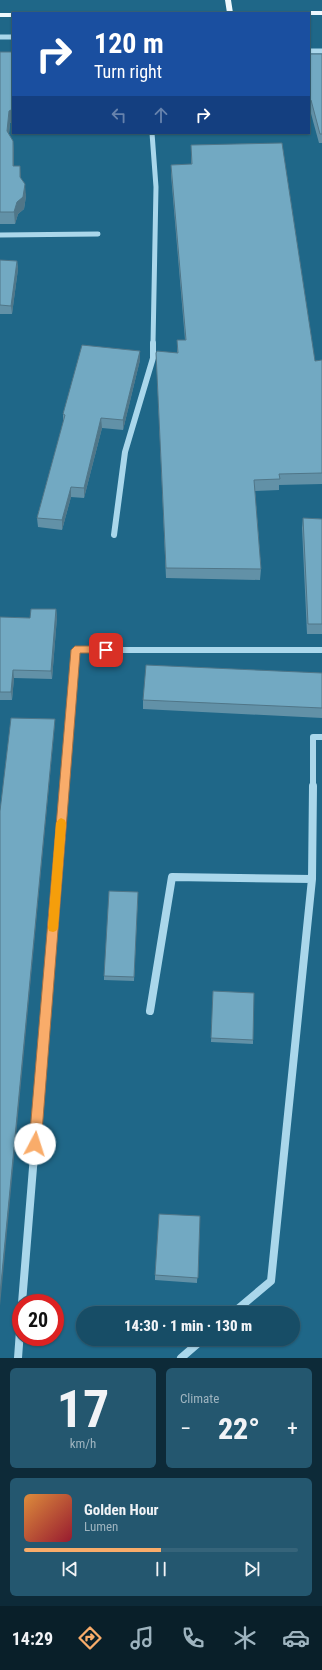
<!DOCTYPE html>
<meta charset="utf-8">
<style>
body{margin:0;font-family:"Roboto Condensed",sans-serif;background:#24576f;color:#f1f3f6;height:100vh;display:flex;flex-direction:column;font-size:15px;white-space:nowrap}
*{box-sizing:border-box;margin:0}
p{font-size:13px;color:#9eb4bf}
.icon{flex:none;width:22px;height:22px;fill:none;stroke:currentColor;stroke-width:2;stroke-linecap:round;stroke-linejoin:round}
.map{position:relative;height:1358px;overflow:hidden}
.details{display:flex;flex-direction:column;gap:10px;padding:10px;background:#0d2a38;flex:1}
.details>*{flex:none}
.banner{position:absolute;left:12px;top:12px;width:298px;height:122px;border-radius:0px;box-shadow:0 1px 3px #0004,0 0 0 1px #36647a;background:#1a4fa0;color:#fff;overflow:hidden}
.speed{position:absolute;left:12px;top:1294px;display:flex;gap:8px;font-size:20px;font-weight:700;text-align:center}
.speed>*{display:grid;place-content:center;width:52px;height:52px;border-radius:50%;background:#174d66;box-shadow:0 1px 3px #0004,0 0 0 1px #36647a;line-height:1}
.speed .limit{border:6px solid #d22;background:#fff;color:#111}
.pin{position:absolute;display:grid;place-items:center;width:34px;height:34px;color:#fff;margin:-17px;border-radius:8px;box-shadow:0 2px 6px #0006}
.me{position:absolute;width:44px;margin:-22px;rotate:5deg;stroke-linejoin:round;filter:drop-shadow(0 0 3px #0008)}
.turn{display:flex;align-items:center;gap:14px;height:84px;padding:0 16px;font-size:18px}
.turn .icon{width:52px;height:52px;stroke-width:2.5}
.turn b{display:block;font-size:28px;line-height:34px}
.lanes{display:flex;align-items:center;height:38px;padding:0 16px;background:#0003;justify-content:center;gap:20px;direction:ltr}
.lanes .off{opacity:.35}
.big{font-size:30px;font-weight:800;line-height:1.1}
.details .tile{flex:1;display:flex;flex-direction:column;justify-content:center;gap:6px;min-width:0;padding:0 14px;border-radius:6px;background:#24576f}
.details .dial{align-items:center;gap:0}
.dial b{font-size:52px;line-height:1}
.song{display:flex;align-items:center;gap:12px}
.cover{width:48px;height:48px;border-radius:6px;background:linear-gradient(135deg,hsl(30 70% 55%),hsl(350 70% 35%))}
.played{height:4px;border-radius:2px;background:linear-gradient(90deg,#f9ac6a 50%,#36647a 50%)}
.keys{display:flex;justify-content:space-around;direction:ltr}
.heat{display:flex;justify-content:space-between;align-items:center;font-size:22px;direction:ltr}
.details .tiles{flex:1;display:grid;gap:10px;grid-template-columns:1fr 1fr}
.tile:last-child{grid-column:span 2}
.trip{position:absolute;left:76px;top:1306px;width:224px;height:40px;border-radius:20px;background:#174d66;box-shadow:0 1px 3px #0004,0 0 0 1px #36647a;font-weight:800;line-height:40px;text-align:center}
.tab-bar{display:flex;height:64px;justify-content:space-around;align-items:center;background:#091f29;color:#9eb4bf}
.tab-bar .icon{width:28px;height:28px}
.tab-bar .on{color:#f9ac6a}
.tab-bar b{font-size:18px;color:#f1f3f6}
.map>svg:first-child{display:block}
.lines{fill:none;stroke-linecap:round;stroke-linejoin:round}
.minor-far2{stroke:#aad7eb;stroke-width:5}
.minor-far1{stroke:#aad7eb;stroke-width:6}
.minor{stroke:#aad7eb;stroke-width:8}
.major{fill:#eef8fe;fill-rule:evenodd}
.wall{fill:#6291a7}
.shaded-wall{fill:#507688}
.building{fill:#72a9c2;stroke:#507688}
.route{fill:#f9ac6a;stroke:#a27045}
.slow{fill:#f59e0b}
</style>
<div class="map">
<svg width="322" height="1358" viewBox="0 0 322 1358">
<rect width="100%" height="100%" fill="#1f6788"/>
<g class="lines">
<path class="minor-far2" d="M 0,37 L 13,37
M 309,51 L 322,51
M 152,133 L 156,187 L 153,344
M 0,235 L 98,234"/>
<path class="minor-far1" d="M 114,535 L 125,452 L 153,358 L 153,343
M 64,787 L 75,650 L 322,650
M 313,787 L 313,737 L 322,737"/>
<path class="minor" d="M 150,1011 L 172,877 L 312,879
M 22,1303 L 64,786
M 233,1313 L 271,1281 L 312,879 L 313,786
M 18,1358 L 21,1317
M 181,1358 L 203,1339"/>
<path class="major" d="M 225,0 L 231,0 L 233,13 L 227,13 Z
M 261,11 L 322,11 L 322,15 L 309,15 L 309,13 L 258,13 Z
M 0,13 L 13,13 L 13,17 L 0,17 Z"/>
</g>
<path class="wall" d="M 0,52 L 13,52 L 13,121 L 10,123 L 9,134 L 13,141 L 14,153 L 14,166 L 21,179 L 26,196 L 24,209 L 18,214 L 15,224 L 0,224 Z
M 309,54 L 322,54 L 322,143 L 319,143 L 310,110 L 309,110 Z
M 191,145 L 315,361 L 322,360 L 322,484 L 279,485 L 279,490 L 255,491 L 261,569 L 260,580 L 166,578 L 156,353 L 177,353 L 177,340 L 185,340 L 171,175 L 171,165 L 191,164 Z
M 0,260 L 17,261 L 18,269 L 12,314 L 0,314 Z
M 140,360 L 123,430 L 102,428 L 84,498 L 71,497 L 62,530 L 38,527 L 37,518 L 63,423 L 63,414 Z
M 303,518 L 322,519 L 322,634 L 307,634 L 302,528 Z
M 56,609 L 57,617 L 52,679 L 14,678 L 12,700 L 0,700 L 0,617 L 30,618 Z
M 322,673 L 322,718 L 143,709 L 143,700 Z
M 138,892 L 134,981 L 104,980 L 104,976 Z
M 213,991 L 253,1040 L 253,1044 L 211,1042 Z
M 200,1216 L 197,1283 L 155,1280 L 155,1275 Z"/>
<path class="shaded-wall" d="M 13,109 L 13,121 L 10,123 L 8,143 L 7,131 L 9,111 Z
M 13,141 L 14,153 L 14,178 L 13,166 Z
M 20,166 L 21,178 L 21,189 L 20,177 Z
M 25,184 L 26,196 L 24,209 L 18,214 L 15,224 L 14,212 L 17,202 Z
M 17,261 L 18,269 L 12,314 L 11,306 Z
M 140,351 L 140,360 L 123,430 L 123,420 Z
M 101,418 L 102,428 L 84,498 L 84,488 Z
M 71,487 L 71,497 L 62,530 L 62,520 Z
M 56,609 L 57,617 L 52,679 L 51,671 Z
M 13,670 L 14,678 L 12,700 L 11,692 Z
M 55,719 L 55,723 L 0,1306 L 0,1294 Z"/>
<path class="building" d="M 0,52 L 13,52 L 13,109 L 9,111 L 7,131 L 13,141 L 13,166 L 20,166 L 20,177 L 25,184 L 23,197 L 17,202 L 14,212 L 0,212 Z
M 309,54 L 322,54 L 322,134 L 320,134 L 311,100 L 309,100 Z
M 282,143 L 315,361 L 322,360 L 322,473 L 279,474 L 280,479 L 254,480 L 261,569 L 166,568 L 156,353 L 157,351 L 178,353 L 177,340 L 186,340 L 171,165 L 192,164 L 191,145 Z
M 0,260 L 17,261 L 11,306 L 0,305 Z
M 82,345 L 140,351 L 123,420 L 101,418 L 84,488 L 71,487 L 62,520 L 37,518 L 65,415 L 63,414 Z
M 303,518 L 322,519 L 322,624 L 308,624 Z
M 31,609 L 56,609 L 51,671 L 13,670 L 11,692 L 0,692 L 0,617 L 30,618 Z
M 146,665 L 322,673 L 322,708 L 143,700 Z
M 11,718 L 55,719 L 0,1294 L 0,811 Z
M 109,891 L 138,892 L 134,977 L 104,976 Z
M 213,991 L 254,993 L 253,1040 L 211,1038 Z
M 159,1214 L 200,1216 L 198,1278 L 155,1275 Z"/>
<path class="route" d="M 75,646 L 106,646 L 111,650 L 106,653 L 80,653 L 41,1144 L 39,1148 L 35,1149 L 31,1148 L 29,1144 L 71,650 Z"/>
<path class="slow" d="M 61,818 L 65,820 L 66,823 L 58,928 L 56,931 L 53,932 L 49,931 L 48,928 L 56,823 L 58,820 Z"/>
</svg>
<div class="speed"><div class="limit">20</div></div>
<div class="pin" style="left:106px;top:650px;background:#d93025"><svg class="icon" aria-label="arrive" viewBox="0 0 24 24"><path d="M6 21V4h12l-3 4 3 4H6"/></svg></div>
<svg class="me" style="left:35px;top:1144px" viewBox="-20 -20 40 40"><circle r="19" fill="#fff"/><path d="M0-13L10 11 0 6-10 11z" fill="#f9ac6a"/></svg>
<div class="trip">14:30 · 1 min · 130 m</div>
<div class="banner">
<div class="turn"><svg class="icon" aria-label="right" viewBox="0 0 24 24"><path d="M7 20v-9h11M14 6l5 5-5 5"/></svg><div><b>120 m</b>Turn right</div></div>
<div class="lanes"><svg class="icon off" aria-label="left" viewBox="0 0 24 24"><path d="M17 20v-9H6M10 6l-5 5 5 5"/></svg><svg class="icon off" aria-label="ahead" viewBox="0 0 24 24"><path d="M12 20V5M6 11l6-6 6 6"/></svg><svg class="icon" aria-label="right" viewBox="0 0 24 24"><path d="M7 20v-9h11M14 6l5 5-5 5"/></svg></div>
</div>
</div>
<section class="details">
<div class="tiles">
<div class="tile dial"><b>17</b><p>km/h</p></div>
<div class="tile"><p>Climate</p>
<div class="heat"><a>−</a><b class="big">22°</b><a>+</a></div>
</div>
<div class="tile">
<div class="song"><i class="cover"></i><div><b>Golden Hour</b><p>Lumen</p></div></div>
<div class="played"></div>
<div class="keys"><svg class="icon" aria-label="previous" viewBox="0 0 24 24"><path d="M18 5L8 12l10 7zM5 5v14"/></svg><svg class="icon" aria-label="pause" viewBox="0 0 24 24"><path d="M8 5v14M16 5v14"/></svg><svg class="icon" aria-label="next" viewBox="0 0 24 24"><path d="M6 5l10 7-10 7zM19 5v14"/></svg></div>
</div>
</div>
</section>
<nav class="tab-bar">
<b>14:29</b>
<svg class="icon on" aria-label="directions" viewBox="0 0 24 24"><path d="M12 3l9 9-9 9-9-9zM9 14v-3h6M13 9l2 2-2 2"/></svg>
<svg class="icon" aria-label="music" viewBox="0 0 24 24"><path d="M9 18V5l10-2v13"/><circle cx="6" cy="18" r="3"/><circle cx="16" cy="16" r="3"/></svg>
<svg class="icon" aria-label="phone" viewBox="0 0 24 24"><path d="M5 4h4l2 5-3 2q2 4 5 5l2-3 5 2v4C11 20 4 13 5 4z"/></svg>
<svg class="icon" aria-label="climate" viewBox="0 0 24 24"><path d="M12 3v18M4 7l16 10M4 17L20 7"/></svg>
<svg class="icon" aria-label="car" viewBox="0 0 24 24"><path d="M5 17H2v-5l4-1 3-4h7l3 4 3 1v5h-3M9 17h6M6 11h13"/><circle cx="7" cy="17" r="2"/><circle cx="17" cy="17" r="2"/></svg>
</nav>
